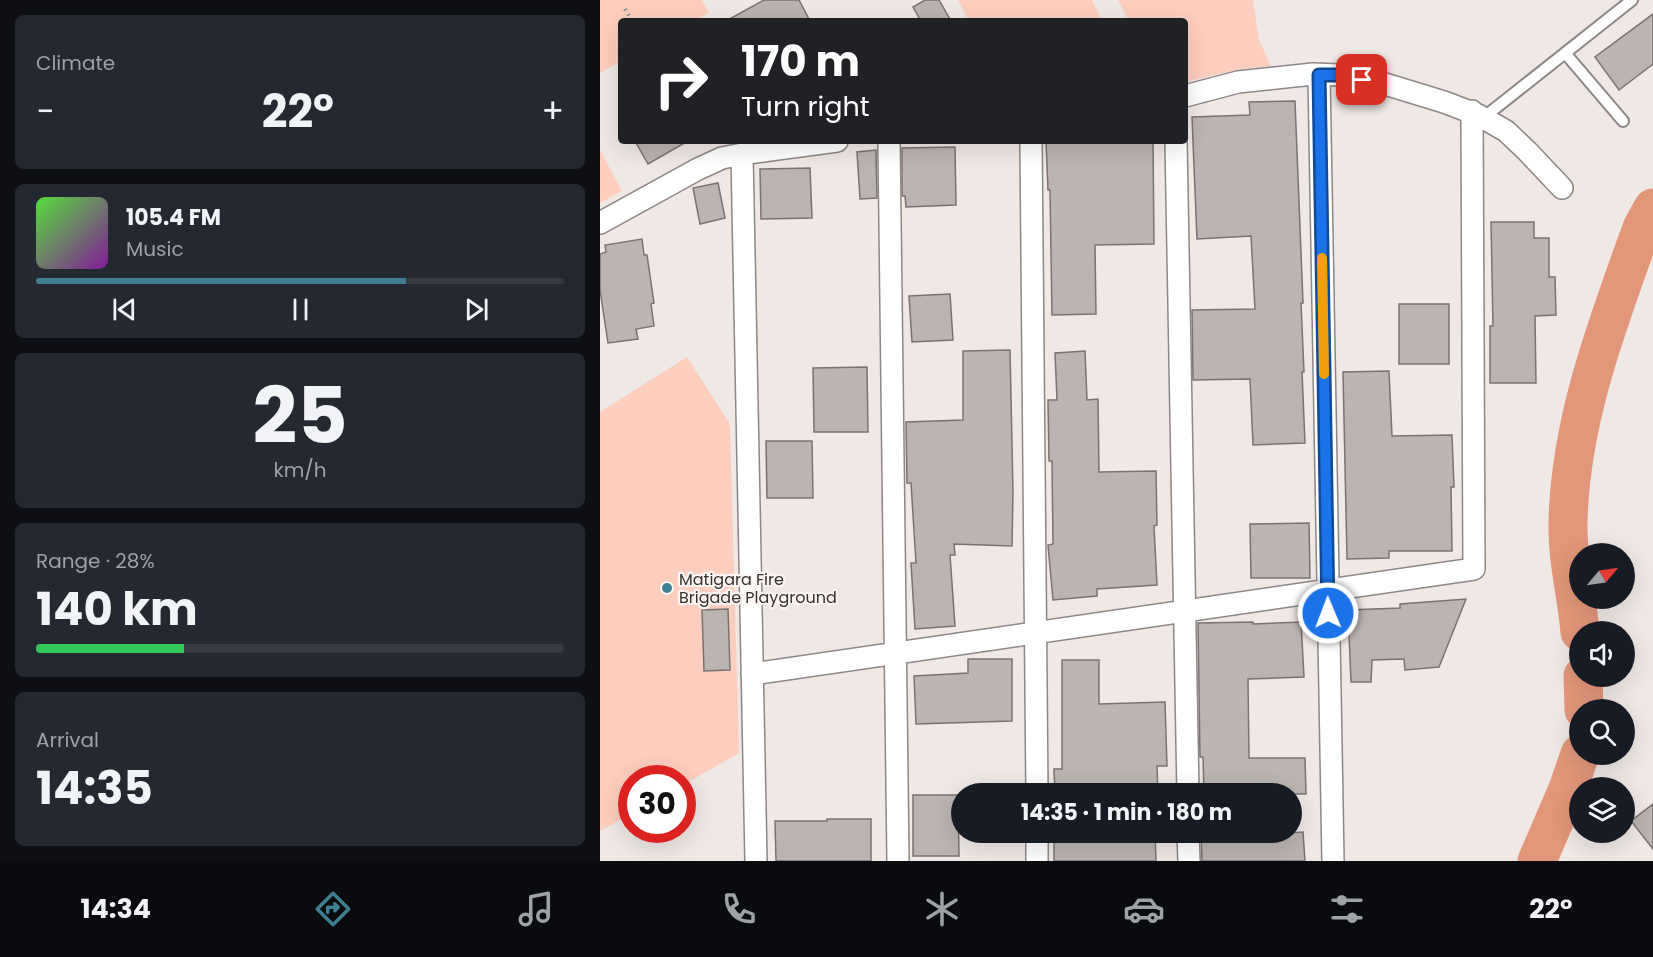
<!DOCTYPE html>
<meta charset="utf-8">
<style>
body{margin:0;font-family:Poppins,sans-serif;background:#242831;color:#f1f3f6;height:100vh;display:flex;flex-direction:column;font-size:22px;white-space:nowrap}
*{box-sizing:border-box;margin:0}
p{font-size:20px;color:#9ea1a6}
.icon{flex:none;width:33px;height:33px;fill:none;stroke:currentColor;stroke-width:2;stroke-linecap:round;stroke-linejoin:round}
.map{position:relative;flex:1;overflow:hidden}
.side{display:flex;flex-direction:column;gap:15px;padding:15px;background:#0d0f14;width:600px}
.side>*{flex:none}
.hud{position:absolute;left:18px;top:18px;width:570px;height:126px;border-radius:6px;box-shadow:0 6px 24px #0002;background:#202124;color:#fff;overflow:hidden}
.needle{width:39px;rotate:61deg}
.fabs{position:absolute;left:969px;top:543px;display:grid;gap:12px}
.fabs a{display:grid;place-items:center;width:66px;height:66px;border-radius:50%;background:#171b24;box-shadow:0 6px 24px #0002;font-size:30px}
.speed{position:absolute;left:18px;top:765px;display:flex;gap:12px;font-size:30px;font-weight:700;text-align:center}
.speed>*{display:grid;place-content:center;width:78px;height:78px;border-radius:50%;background:#171b24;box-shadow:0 6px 24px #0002;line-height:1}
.speed .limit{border:9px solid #d22;background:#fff;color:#111}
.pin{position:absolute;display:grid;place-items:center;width:51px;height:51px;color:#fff;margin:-26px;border-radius:12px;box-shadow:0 3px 9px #0006}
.me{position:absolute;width:66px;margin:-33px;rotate:359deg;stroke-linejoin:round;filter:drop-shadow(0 0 4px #0008)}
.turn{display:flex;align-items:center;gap:21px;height:126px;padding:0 24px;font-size:27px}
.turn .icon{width:78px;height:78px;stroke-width:2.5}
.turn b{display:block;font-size:42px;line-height:51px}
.big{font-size:45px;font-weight:700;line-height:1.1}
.side .widget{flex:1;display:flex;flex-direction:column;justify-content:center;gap:9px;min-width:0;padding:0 21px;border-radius:9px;background:#242831}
.side .dial{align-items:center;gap:0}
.dial b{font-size:78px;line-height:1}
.song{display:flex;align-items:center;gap:18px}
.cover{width:72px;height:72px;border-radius:9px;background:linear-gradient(135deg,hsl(110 70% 55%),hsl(290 70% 35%))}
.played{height:6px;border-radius:3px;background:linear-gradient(90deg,#3f7f93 70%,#363941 70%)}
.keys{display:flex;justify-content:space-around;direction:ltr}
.heat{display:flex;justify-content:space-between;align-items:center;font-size:33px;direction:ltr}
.charge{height:9px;border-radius:4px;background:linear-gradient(90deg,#34c759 28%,#363941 0)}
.trip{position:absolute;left:351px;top:783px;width:351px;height:60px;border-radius:30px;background:#171b24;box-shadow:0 6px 24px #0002;font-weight:700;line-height:60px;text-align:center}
.menu{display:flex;height:96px;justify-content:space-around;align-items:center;background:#090b0e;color:#9ea1a6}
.menu .icon{width:42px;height:42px}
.menu .on{color:#3f7f93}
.menu b{font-size:27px;color:#f1f3f6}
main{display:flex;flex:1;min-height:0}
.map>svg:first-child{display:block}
.green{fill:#fdcebe}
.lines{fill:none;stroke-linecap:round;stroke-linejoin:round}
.river{stroke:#e2967a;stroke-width:39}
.building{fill:#bbb4b1;stroke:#7a7371;stroke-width:1.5}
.lane-casing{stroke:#8d8785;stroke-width:14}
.street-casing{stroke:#8d8785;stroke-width:24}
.path{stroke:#8a8583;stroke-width:4;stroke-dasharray:1.5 4.5;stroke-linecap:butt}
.lane{stroke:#fff;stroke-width:10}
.street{stroke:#fff;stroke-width:21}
.route-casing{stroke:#114b97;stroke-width:15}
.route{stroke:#1a73e8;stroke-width:10}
.slow{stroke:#f59e0b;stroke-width:10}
.poi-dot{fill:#3f7f93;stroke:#fcf5f2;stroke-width:2}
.labels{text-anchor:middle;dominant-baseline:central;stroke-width:4.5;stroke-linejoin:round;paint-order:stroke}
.poi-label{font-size:16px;fill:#343130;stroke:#fcf5f2;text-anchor:start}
</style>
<main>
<section class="side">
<div class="widget"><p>Climate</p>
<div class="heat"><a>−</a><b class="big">22°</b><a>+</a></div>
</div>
<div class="widget">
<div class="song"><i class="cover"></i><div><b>105.4 FM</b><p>Music</p></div></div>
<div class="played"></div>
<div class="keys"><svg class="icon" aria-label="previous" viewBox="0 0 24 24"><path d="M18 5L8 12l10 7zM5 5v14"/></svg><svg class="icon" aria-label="pause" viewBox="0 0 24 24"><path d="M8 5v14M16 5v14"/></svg><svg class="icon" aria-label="next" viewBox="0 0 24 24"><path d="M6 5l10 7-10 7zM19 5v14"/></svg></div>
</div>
<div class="widget dial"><b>25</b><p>km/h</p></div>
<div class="widget"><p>Range · 28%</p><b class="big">140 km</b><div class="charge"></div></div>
<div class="widget"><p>Arrival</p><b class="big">14:35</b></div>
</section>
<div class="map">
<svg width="1053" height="861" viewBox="0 0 1053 861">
<rect width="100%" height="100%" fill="#efe8e5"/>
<path class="green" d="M 0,0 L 102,0 L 109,13 L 94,21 L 21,21 L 21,61 L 0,73 Z
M 358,0 L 492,0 L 502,21 L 369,21 Z
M 518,0 L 653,0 L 659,40 L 671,66 L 640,69 L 585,82 L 585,21 L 529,21 Z
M 0,150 L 22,191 L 0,203 Z
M 87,357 L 130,424 L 139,753 L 83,785 L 82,778 L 32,778 L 31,814 L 0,831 L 0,412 Z"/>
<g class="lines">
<path class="river" d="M 980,632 C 977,595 967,560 968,523 C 970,420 1008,323 1042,228 L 1053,208
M 983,676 L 984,710
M 937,861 L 968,789 L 980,754"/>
</g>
<path class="building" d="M 164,0 L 199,0 L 210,21 L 126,21 Z
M 325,0 L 339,0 L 351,21 L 321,21 L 313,7 Z
M 1053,14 L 1053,64 L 1019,90 L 995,57 Z
M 695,101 L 703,303 L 701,303 L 704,372 L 702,372 L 705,443 L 653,445 L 650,379 L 593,380 L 592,310 L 655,309 L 651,236 L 597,239 L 592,117 L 650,115 L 649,102 Z
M 35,141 L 88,141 L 48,164 Z
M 446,141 L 553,141 L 554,244 L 495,245 L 496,314 L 452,315 L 450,190 L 448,190 Z
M 355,147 L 356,205 L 306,207 L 305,196 L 302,196 L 302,148 Z
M 276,150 L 277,198 L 260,199 L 257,152 Z
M 210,168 L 212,218 L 161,219 L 160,169 Z
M 118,183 L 125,218 L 100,224 L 93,188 Z
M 891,222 L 934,222 L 934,238 L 949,238 L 949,277 L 955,277 L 956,315 L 935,316 L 936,383 L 890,383 L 890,326 L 893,326 Z
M 42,239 L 44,255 L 47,255 L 54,303 L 51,304 L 54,326 L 36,329 L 38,339 L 8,343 L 0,290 L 0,254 L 6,252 L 5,245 Z
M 350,294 L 353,340 L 312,342 L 309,296 Z
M 799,304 L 849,304 L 849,364 L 799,364 Z
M 410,350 L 413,492 L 412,546 L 354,544 L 355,555 L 350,555 L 355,626 L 315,629 L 311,563 L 316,563 L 311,483 L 307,483 L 306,422 L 363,420 L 363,351 Z
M 485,351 L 487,400 L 498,399 L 499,472 L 556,471 L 557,525 L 554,526 L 557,585 L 497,589 L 497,596 L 453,600 L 448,545 L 453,544 L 452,461 L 449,461 L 448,400 L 457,400 L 455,353 Z
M 267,367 L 268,432 L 214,432 L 213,368 Z
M 789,371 L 792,436 L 852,435 L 854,487 L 851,487 L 852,551 L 789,551 L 789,558 L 747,559 L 743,372 Z
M 166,441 L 212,441 L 213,498 L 167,498 Z
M 709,523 L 710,578 L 651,578 L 650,524 Z
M 866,599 L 839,667 L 805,670 L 804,659 L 772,660 L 771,682 L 751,682 L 748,610 L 800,608 L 800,604 Z
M 128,609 L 130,670 L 104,671 L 102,610 Z
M 653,622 L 653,624 L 701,622 L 704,677 L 648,679 L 649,758 L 705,758 L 706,794 L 604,794 L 603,757 L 600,757 L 598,623 Z
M 368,659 L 412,659 L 412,721 L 316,724 L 314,676 L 368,673 Z
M 462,660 L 499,660 L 499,704 L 565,702 L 567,766 L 557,766 L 558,794 L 455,794 L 454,769 L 462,769 Z
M 313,795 L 358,795 L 359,856 L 313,856 Z
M 1053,804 L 1053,849 L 1031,821 Z
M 227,819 L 271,819 L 271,861 L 176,861 L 175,821 L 227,821 Z
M 601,832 L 651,832 L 651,835 L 703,832 L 705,861 L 602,861 Z
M 555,833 L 556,861 L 454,861 L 454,837 Z"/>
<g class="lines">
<defs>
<path id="lane" d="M 965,53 L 1023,121
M 883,118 L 1032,0"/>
<path id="street" d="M 719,75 L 733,861
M 585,96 L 638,82 L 713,74 L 739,75 L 785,84 L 844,102 L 878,115 L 906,131 L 927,151 L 962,188
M 289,141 L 298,861
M 431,141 L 437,794
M 576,141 L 588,794
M 142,154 L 156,861
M 0,223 L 98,169 L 122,158 L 148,153 L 237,141
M 152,674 L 874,569 L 872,111
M 437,832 L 437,861
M 588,832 L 589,861"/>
</defs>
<use href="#lane" class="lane-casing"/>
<use href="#street" class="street-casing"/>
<path class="path" d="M 25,9 L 32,21"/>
<use href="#lane" class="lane"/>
<use href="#street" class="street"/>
</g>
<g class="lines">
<defs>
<path id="route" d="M 728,613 L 719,75 L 739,75 L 762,80"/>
</defs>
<use href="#route" class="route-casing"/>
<use href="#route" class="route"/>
<path class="slow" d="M 722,258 L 724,374"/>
</g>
<circle class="poi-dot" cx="67" cy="588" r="6"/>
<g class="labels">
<g class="poi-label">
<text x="79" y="579">Matigara Fire<tspan x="79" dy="18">Brigade Playground</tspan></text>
</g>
</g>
</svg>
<div class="fabs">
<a><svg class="needle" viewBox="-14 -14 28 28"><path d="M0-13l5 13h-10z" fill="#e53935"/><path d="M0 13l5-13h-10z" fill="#9ea1a6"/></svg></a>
<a><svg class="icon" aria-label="sound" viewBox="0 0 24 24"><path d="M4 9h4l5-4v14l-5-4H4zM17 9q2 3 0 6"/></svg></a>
<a><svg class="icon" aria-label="search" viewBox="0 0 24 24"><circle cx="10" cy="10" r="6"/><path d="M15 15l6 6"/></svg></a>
<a><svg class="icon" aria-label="layers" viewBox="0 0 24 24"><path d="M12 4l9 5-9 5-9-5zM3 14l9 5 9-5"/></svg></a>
</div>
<div class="speed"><div class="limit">30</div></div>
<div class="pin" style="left:762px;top:80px;background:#d93025"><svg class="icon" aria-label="arrive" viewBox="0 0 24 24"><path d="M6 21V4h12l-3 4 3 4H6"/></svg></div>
<svg class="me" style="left:728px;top:613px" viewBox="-20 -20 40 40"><circle r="17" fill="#1a73e8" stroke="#fff" stroke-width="3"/><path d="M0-11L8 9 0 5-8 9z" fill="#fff"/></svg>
<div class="trip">14:35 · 1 min · 180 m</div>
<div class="hud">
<div class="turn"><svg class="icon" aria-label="right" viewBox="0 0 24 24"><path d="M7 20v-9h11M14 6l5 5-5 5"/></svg><div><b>170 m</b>Turn right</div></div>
</div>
</div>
</main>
<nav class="menu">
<b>14:34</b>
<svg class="icon on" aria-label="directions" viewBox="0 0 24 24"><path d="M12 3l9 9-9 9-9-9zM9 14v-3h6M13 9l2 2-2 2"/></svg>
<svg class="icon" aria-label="music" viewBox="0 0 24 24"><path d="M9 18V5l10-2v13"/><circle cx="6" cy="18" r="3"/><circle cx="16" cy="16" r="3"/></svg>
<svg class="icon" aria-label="phone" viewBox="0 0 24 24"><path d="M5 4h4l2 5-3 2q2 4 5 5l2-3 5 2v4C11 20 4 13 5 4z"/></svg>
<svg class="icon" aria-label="climate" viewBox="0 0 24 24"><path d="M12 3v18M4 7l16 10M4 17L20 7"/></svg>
<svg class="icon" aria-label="car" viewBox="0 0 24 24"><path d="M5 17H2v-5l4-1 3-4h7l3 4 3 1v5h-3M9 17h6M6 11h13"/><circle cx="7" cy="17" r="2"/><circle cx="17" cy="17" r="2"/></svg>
<svg class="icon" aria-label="filters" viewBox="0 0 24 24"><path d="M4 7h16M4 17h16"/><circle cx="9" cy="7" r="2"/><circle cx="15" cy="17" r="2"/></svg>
<b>22°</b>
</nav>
